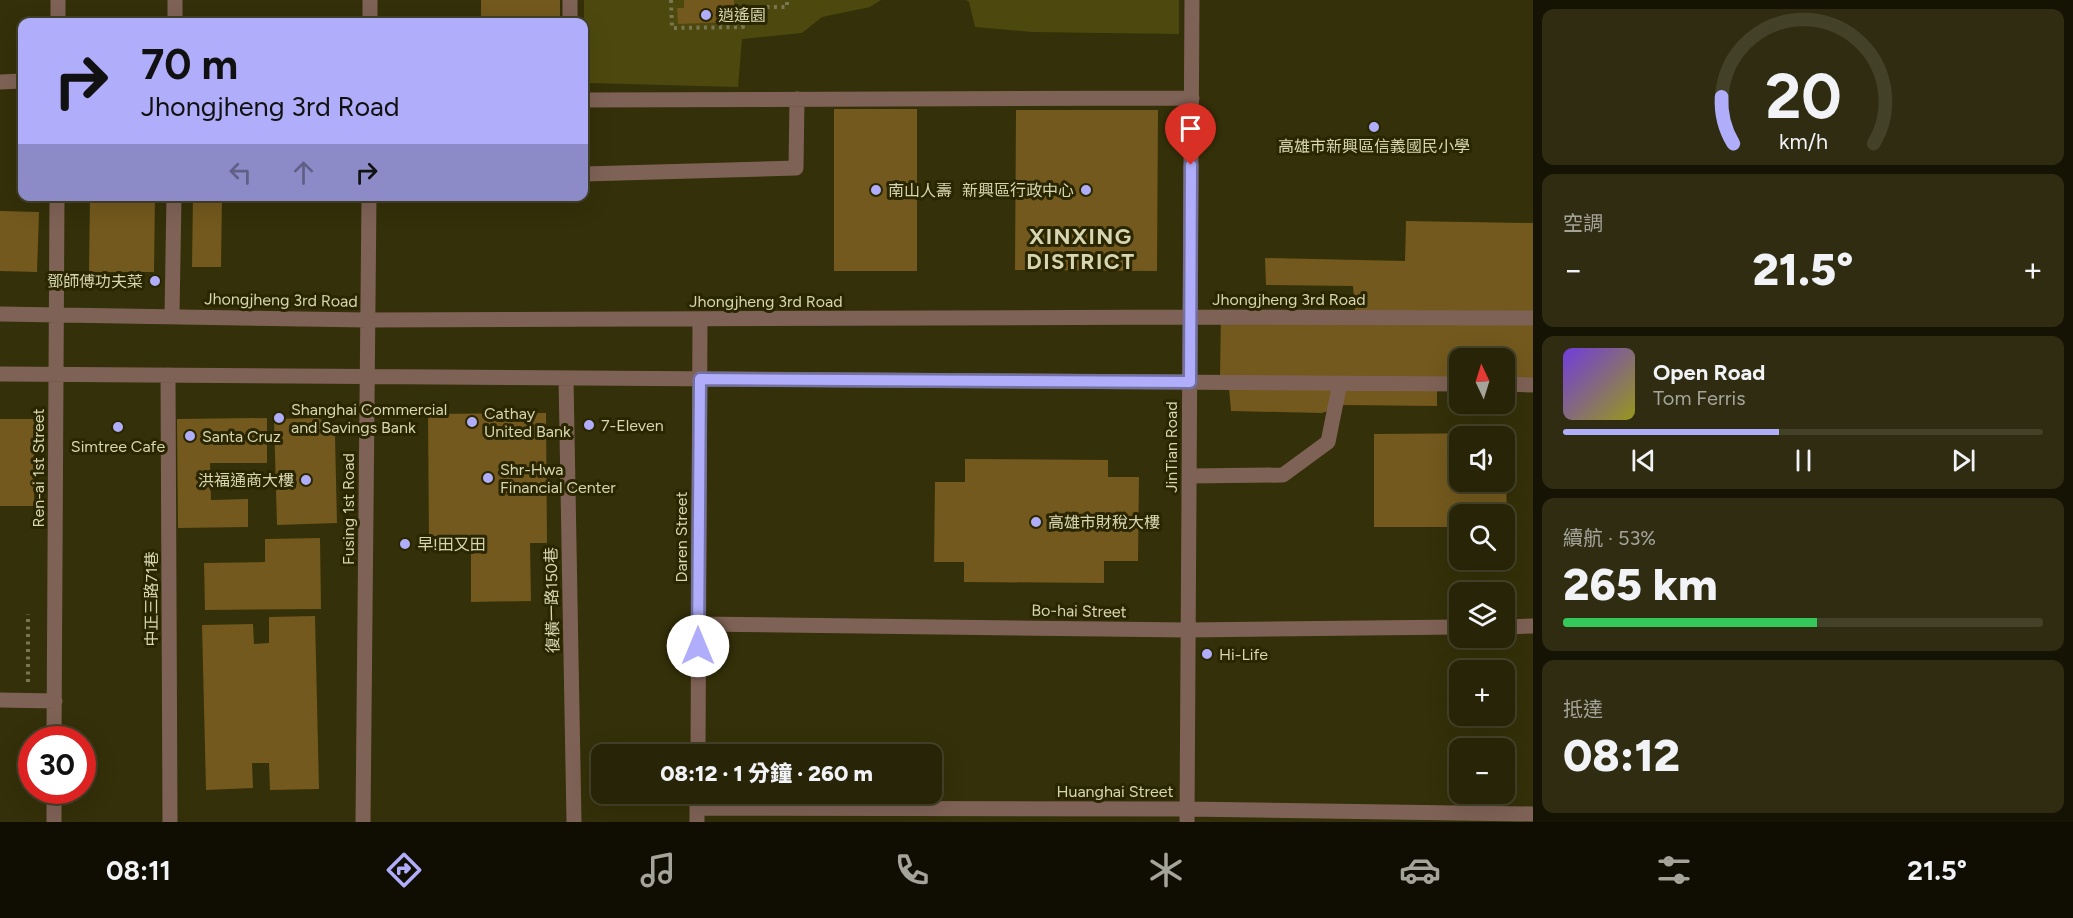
<!DOCTYPE html>
<html lang="zh-TW">
<meta charset="utf-8">
<style>
body{margin:0;font-family:Figtree,"Noto Sans TC",sans-serif;background:#2f2c11;color:#f1f3f6;height:100vh;display:flex;flex-direction:column;font-size:22px;white-space:nowrap}
*{box-sizing:border-box;margin:0}
p{font-size:20px;color:#a4a49b}
.icon{flex:none;width:33px;height:33px;fill:none;stroke:currentColor;stroke-width:2;stroke-linecap:round;stroke-linejoin:round}
.map{position:relative;flex:1;overflow:hidden}
.panel{display:flex;flex-direction:column;gap:9px;padding:9px;background:#151404;width:540px}
.panel>*{flex:none}
.hud{position:absolute;left:18px;top:18px;width:570px;height:183px;border-radius:12px;box-shadow:0 6px 24px #0002,0 0 0 2px #434128;background:#b0aefa;color:#111;overflow:hidden}
.needle{width:39px;rotate:356deg}
.fabs{position:absolute;left:1449px;top:348px;display:grid;gap:12px}
.fabs a{display:grid;place-items:center;width:66px;height:66px;border-radius:12px;background:#272407;box-shadow:0 6px 24px #0002,0 0 0 2px #434128;font-size:30px}
.speed{position:absolute;left:18px;top:726px;display:flex;gap:12px;font-size:30px;font-weight:700;text-align:center}
.speed>*{display:grid;place-content:center;width:78px;height:78px;border-radius:50%;background:#272407;box-shadow:0 6px 24px #0002,0 0 0 2px #434128;line-height:1}
.speed .limit{border:9px solid #d22;background:#fff;color:#111}
.pin{position:absolute;display:grid;place-items:center;width:51px;height:51px;color:#fff;margin:-62px -26px;border-radius:50% 50% 50% 0;rotate:-45deg;box-shadow:0 0 6px #0007}
.pin .icon{rotate:45deg}
.me{position:absolute;width:66px;margin:-33px;rotate:0deg;stroke-linejoin:round;filter:drop-shadow(0 0 4px #0008)}
.turn{display:flex;align-items:center;gap:21px;height:126px;padding:0 24px;font-size:27px}
.turn .icon{width:78px;height:78px;stroke-width:2.5}
.turn b{display:block;font-size:42px;line-height:51px}
.lanes{display:flex;align-items:center;height:57px;padding:0 24px;background:#0003;justify-content:center;gap:30px;direction:ltr}
.lanes .off{opacity:.35}
.big{font-size:45px;font-weight:800;line-height:1.1}
.panel .widget{flex:1;display:flex;flex-direction:column;justify-content:center;gap:9px;min-width:0;padding:0 21px;border-radius:12px;background:#2f2c11}
.panel .dial{align-items:center;gap:0}
.dial svg{height:156px;overflow:visible;fill:none;stroke:#434128;stroke-width:7;stroke-linecap:round;text-anchor:middle}
.dial text{fill:#f1f3f6;stroke:none}
.song{display:flex;align-items:center;gap:18px}
.cover{width:72px;height:72px;border-radius:9px;background:linear-gradient(135deg,hsl(260 70% 55%),hsl(60 70% 35%))}
.played{height:6px;border-radius:3px;background:linear-gradient(90deg,#b0aefa 45%,#434128 45%)}
.keys{display:flex;justify-content:space-around;direction:ltr}
.heat{display:flex;justify-content:space-between;align-items:center;font-size:33px;direction:ltr}
.charge{height:9px;border-radius:4px;background:linear-gradient(90deg,#34c759 53%,#434128 0)}
.trip{position:absolute;left:591px;top:744px;width:351px;height:60px;border-radius:12px;background:#272407;box-shadow:0 6px 24px #0002,0 0 0 2px #434128;font-weight:800;line-height:60px;text-align:center}
.menu{display:flex;height:96px;justify-content:space-around;align-items:center;background:#100e03;color:#a4a49b}
.menu .icon{width:42px;height:42px}
.menu .selected{color:#b0aefa}
.menu b{font-size:27px;color:#f1f3f6}
main{display:flex;flex:1;min-height:0}
.map>svg:first-child{display:block}
.green{fill:#4d490e}
.building{fill:#73591d}
.lines{fill:none;stroke-linecap:round;stroke-linejoin:round}
.path{stroke:#797651;stroke-width:4;stroke-dasharray:3 4.5;stroke-linecap:butt}
.minor{stroke:#7f6256;stroke-width:15}
.route-casing{stroke:#7271a2;stroke-width:15}
.route{stroke:#b0aefa;stroke-width:10}
.poi-dot{fill:#b0aefa;stroke:#2a2600;stroke-width:2}
.labels{text-anchor:middle;dominant-baseline:central;stroke-width:6;stroke-linejoin:round;paint-order:stroke}
.poi-label{font-size:16px;fill:#d7d5b2;stroke:#2a2600;text-anchor:start}
.street-label{font-size:16px;fill:#d7d5b2;stroke:#2a2600}
.district-label{font-size:22px;font-weight:bold;letter-spacing:1.5px;fill:#d7d5b2;stroke:#2a2600}
</style>
<main>
<div class="map">
<svg width="1533" height="822" viewBox="0 0 1533 822">
<rect width="100%" height="100%" fill="#343009"/>
<path class="green" d="M 584,0 L 881,0 L 870,7 L 822,17 L 802,33 L 742,39 L 738,87 L 590,83 L 584,73 Z
M 966,0 L 1179,0 L 1179,34 L 1032,32 L 975,27 L 969,2 Z"/>
<path class="building" d="M 481,0 L 560,0 L 560,22 L 481,22 Z
M 684,0 L 734,0 L 735,22 L 678,24 L 677,8 L 684,8 Z
M 834,109 L 917,109 L 917,271 L 834,271 Z
M 1016,110 L 1158,110 L 1157,271 L 1015,270 Z
M 90,196 L 155,197 L 154,272 L 89,272 Z
M 193,196 L 222,196 L 221,267 L 192,267 Z
M 0,211 L 39,212 L 37,272 L 0,271 Z
M 1406,221 L 1533,223 L 1533,380 L 1504,380 L 1504,358 L 1460,358 L 1460,379 L 1437,379 L 1437,406 L 1344,405 L 1322,413 L 1231,411 L 1229,388 L 1220,377 L 1221,311 L 1355,311 L 1353,286 L 1266,285 L 1265,258 L 1405,261 Z
M 546,413 L 547,543 L 530,543 L 531,601 L 471,602 L 471,541 L 429,541 L 428,414 Z
M 267,418 L 267,463 L 210,463 L 211,500 L 248,499 L 248,527 L 178,528 L 177,419 Z
M 318,418 L 329,424 L 335,436 L 337,523 L 277,525 L 274,419 Z
M 0,419 L 35,419 L 34,506 L 0,506 Z
M 1506,433 L 1506,436 L 1460,436 L 1460,482 L 1506,482 L 1507,514 L 1460,514 L 1460,527 L 1374,527 L 1374,434 Z
M 965,459 L 1108,460 L 1108,477 L 1139,477 L 1138,561 L 1104,561 L 1104,583 L 964,582 L 964,562 L 934,562 L 935,482 L 965,482 Z
M 320,538 L 321,609 L 205,610 L 204,563 L 265,562 L 265,539 Z
M 315,616 L 319,789 L 270,790 L 269,763 L 252,763 L 253,788 L 206,790 L 202,625 L 253,624 L 254,644 L 269,643 L 269,617 Z"/>
<g class="lines">
<path class="path" d="M 671,0 L 672,28 L 743,27 L 743,7 L 787,7 L 787,0
M 28,682 L 28,614"/>
<path class="minor" d="M 570,0 L 570,22
M 58,22 L 58,0
M 175,22 L 175,0
M 370,22 L 370,0
M 0,82 L 22,81
M 584,100 L 1192,98
M 584,174 L 796,168 L 797,99
M 0,314 L 367,320 L 1190,317 L 1533,318
M 172,316 L 174,196
M 0,374 L 1460,384
M 168,375 L 170,822
M 566,378 L 574,822
M 1504,384 L 1533,385
M 1189,476 L 1283,475 L 1328,442 L 1340,383
M 698,624 L 1188,630 L 1460,627
M 1504,627 L 1533,626
M 0,700 L 55,701
M 54,740 L 57,196
M 698,754 L 700,319
M 697,808 L 1187,809 L 1533,814
M 54,822 L 54,790
M 363,822 L 369,196
M 697,822 L 697,794
M 1187,822 L 1192,0"/>
</g>
<g class="lines">
<defs>
<path id="route" d="M 698,646 L 700,379 L 1190,382 L 1191,165"/>
</defs>
<use href="#route" class="route-casing"/>
<use href="#route" class="route"/>
</g>
<g class="poi-dot">
<circle cx="706" cy="15" r="6"/>
<circle cx="1374" cy="127" r="6"/>
<circle cx="876" cy="190" r="6"/>
<circle cx="1086" cy="190" r="6"/>
<circle cx="155" cy="281" r="6"/>
<circle cx="279" cy="418" r="6"/>
<circle cx="472" cy="422" r="6"/>
<circle cx="589" cy="425" r="6"/>
<circle cx="118" cy="427" r="6"/>
<circle cx="190" cy="436" r="6"/>
<circle cx="488" cy="478" r="6"/>
<circle cx="306" cy="480" r="6"/>
<circle cx="1036" cy="522" r="6"/>
<circle cx="405" cy="544" r="6"/>
<circle cx="1207" cy="654" r="6"/>
</g>
<g class="labels">
<g class="poi-label">
<text x="718" y="15">逍遙園</text>
<text x="1374" y="146" text-anchor="middle">高雄市新興區信義國民小學</text>
<text x="888" y="190">南山人壽</text>
<text x="1074" y="190" text-anchor="end">新興區行政中心</text>
<text x="143" y="281" text-anchor="end">鄧師傅功夫菜</text>
<text x="291" y="409">Shanghai Commercial<tspan x="291" dy="18">and Savings Bank</tspan></text>
<text x="484" y="413">Cathay<tspan x="484" dy="18">United Bank</tspan></text>
<text x="601" y="425">7-Eleven</text>
<text x="202" y="436">Santa Cruz</text>
<text x="118" y="446" text-anchor="middle">Simtree Cafe</text>
<text x="500" y="469">Shr-Hwa<tspan x="500" dy="18">Financial Center</tspan></text>
<text x="294" y="480" text-anchor="end">洪福通商大樓</text>
<text x="1048" y="522">高雄市財稅大樓</text>
<text x="417" y="544">早!田又田</text>
<text x="1219" y="654">Hi-Life</text>
</g>
<g class="street-label">
<text x="1289" y="299">Jhongjheng 3rd Road</text>
<text transform="translate(281 300) rotate(1)">Jhongjheng 3rd Road</text>
<text x="766" y="301">Jhongjheng 3rd Road</text>
<text transform="translate(1171 447) rotate(-90)">JinTian Road</text>
<text transform="translate(38 468) rotate(-90)">Ren-ai 1st Street</text>
<text transform="translate(348 509) rotate(-90)">Fusing 1st Road</text>
<text transform="translate(681 537) rotate(-90)">Daren Street</text>
<text transform="translate(151 599) rotate(-90)">中正三路71巷</text>
<text transform="translate(552 600) rotate(-91)">復橫一路150巷</text>
<text transform="translate(1079 611) rotate(1)">Bo-hai Street</text>
<text x="1115" y="791">Huanghai Street</text>
</g>
<g class="district-label">
<text x="1081" y="236">XINXING<tspan x="1081" dy="25">DISTRICT</tspan></text>
</g>
</g>
</svg>
<div class="fabs">
<a><svg class="needle" viewBox="-14 -14 28 28"><path d="M0-13l5 13h-10z" fill="#e53935"/><path d="M0 13l5-13h-10z" fill="#a4a49b"/></svg></a>
<a><svg class="icon" aria-label="sound" viewBox="0 0 24 24"><path d="M4 9h4l5-4v14l-5-4H4zM17 9q2 3 0 6"/></svg></a>
<a><svg class="icon" aria-label="search" viewBox="0 0 24 24"><circle cx="10" cy="10" r="6"/><path d="M15 15l6 6"/></svg></a>
<a><svg class="icon" aria-label="layers" viewBox="0 0 24 24"><path d="M12 4l9 5-9 5-9-5zM3 14l9 5 9-5"/></svg></a>
<a>+</a>
<a>−</a>
</div>
<div class="speed"><div class="limit">30</div></div>
<div class="pin" style="left:1191px;top:165px;background:#d93025"><svg class="icon" aria-label="arrive" viewBox="0 0 24 24"><path d="M6 21V4h12l-3 4 3 4H6"/></svg></div>
<svg class="me" style="left:698px;top:646px" viewBox="-20 -20 40 40"><circle r="19" fill="#fff"/><path d="M0-13L10 11 0 6-10 11z" fill="#b0aefa"/></svg>
<div class="trip">08:12 · 1 分鐘 · 260 m</div>
<div class="hud">
<div class="turn"><svg class="icon" aria-label="right" viewBox="0 0 24 24"><path d="M7 20v-9h11M14 6l5 5-5 5"/></svg><div><b>70 m</b>Jhongjheng 3rd Road</div></div>
<div class="lanes"><svg class="icon off" aria-label="left" viewBox="0 0 24 24"><path d="M17 20v-9H6M10 6l-5 5 5 5"/></svg><svg class="icon off" aria-label="ahead" viewBox="0 0 24 24"><path d="M12 20V5M6 11l6-6 6 6"/></svg><svg class="icon" aria-label="right" viewBox="0 0 24 24"><path d="M7 20v-9h11M14 6l5 5-5 5"/></svg></div>
</div>
</div>
<section class="panel">
<div class="widget dial"><svg viewBox="0 0 100 80">
<path d="M14 69A42 42 0 1 1 86 69"/>
<path d="M14 69A42 42 0 0 1 8 45" stroke="#b0aefa"/>
<text x="50" y="56" font-size="32" font-weight="700">20</text>
<text x="50" y="72" font-size="11">km/h</text>
</svg></div>
<div class="widget"><p>空調</p>
<div class="heat"><a>−</a><b class="big">21.5°</b><a>+</a></div>
</div>
<div class="widget">
<div class="song"><i class="cover"></i><div><b>Open Road</b><p>Tom Ferris</p></div></div>
<div class="played"></div>
<div class="keys"><svg class="icon" aria-label="previous" viewBox="0 0 24 24"><path d="M18 5L8 12l10 7zM5 5v14"/></svg><svg class="icon" aria-label="pause" viewBox="0 0 24 24"><path d="M8 5v14M16 5v14"/></svg><svg class="icon" aria-label="next" viewBox="0 0 24 24"><path d="M6 5l10 7-10 7zM19 5v14"/></svg></div>
</div>
<div class="widget"><p>續航 · 53%</p><b class="big">265 km</b><div class="charge"></div></div>
<div class="widget"><p>抵達</p><b class="big">08:12</b></div>
</section>
</main>
<nav class="menu">
<b>08:11</b>
<svg class="icon selected" aria-label="directions" viewBox="0 0 24 24"><path d="M12 3l9 9-9 9-9-9zM9 14v-3h6M13 9l2 2-2 2"/></svg>
<svg class="icon" aria-label="music" viewBox="0 0 24 24"><path d="M9 18V5l10-2v13"/><circle cx="6" cy="18" r="3"/><circle cx="16" cy="16" r="3"/></svg>
<svg class="icon" aria-label="phone" viewBox="0 0 24 24"><path d="M5 4h4l2 5-3 2q2 4 5 5l2-3 5 2v4C11 20 4 13 5 4z"/></svg>
<svg class="icon" aria-label="climate" viewBox="0 0 24 24"><path d="M12 3v18M4 7l16 10M4 17L20 7"/></svg>
<svg class="icon" aria-label="car" viewBox="0 0 24 24"><path d="M5 17H2v-5l4-1 3-4h7l3 4 3 1v5h-3M9 17h6M6 11h13"/><circle cx="7" cy="17" r="2"/><circle cx="17" cy="17" r="2"/></svg>
<svg class="icon" aria-label="filters" viewBox="0 0 24 24"><path d="M4 7h16M4 17h16"/><circle cx="9" cy="7" r="2"/><circle cx="15" cy="17" r="2"/></svg>
<b>21.5°</b>
</nav>
